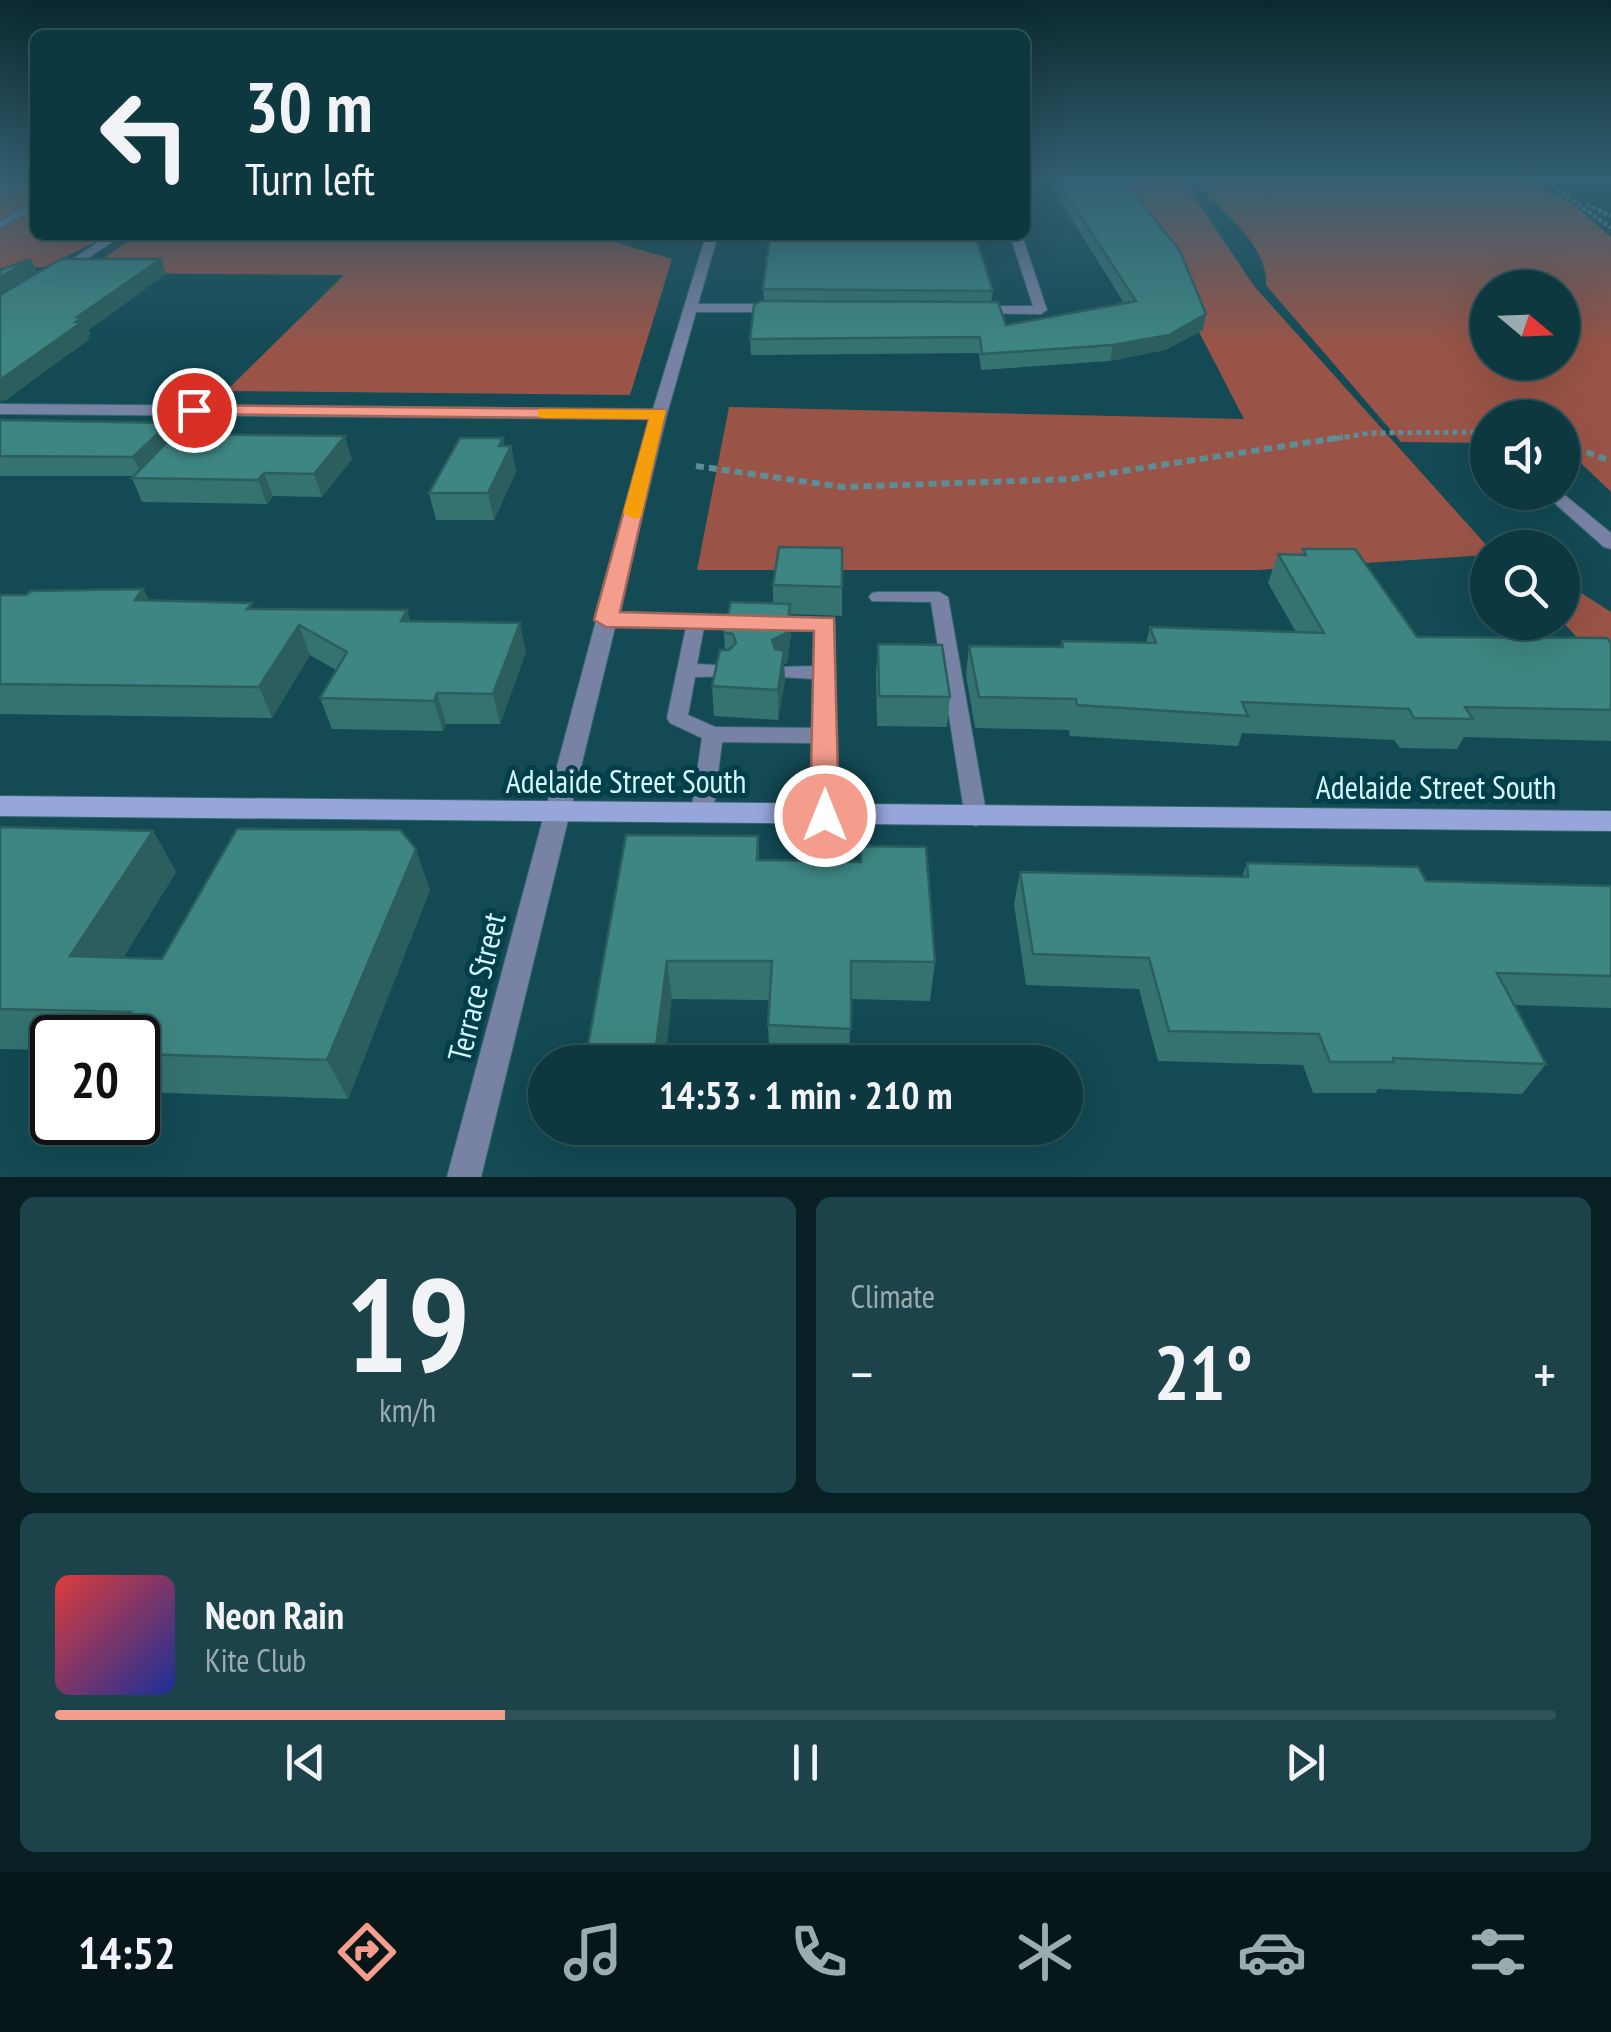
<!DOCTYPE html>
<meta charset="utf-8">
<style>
body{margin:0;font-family:"PT Sans Narrow",sans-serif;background:#1c434a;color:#f1f3f6;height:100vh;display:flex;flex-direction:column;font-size:38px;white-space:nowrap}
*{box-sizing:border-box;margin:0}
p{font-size:32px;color:#9bacb0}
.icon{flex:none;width:55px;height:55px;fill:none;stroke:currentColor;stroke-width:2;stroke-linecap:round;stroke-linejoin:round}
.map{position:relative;height:1177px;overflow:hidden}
.drawer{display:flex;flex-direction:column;gap:20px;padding:20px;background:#081f23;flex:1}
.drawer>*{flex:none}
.hud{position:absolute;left:30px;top:30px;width:1000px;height:210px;border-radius:15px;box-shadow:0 10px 40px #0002,0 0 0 2px #2e5259;background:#0e383f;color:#f1f3f6;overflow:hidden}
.needle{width:65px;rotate:109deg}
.controls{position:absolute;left:1470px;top:270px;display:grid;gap:20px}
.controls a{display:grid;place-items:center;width:110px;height:110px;border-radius:50%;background:#0e383f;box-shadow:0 10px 40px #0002,0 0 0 2px #2e5259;font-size:50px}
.speed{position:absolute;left:30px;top:1015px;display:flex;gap:20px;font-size:50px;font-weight:700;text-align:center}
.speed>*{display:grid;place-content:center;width:130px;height:130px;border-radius:50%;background:#0e383f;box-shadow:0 10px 40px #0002,0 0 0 2px #2e5259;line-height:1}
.speed .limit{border:5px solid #111;border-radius:15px;background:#fff;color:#111}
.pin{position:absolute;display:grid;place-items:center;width:85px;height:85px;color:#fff;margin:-42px;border:5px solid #fff;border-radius:50%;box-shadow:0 2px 10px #0007}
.me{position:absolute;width:110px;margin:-55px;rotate:0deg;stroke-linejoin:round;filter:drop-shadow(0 0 8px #0008)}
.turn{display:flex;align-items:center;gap:35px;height:210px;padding:0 50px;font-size:45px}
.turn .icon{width:130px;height:130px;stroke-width:2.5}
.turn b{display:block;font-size:70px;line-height:85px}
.big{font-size:75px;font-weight:700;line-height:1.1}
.drawer .card{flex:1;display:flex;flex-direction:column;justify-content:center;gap:15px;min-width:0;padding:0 35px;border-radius:15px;background:#1c434a}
.drawer .dial{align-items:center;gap:0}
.dial b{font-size:130px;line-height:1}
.song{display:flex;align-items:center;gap:30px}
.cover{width:120px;height:120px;border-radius:15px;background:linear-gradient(135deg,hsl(0 70% 55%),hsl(230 70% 35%))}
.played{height:10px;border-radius:5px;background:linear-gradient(90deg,#f49d8c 30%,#2e5259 30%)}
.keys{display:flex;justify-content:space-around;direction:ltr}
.heat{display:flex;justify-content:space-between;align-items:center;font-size:55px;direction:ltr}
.drawer .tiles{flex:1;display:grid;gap:20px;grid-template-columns:1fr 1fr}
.card:last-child{grid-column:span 2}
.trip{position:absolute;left:528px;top:1045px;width:555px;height:100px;border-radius:50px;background:#0e383f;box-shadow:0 10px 40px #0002,0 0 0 2px #2e5259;font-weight:700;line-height:100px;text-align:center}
.dock{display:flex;height:160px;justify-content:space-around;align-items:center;background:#061619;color:#9bacb0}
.dock .icon{width:70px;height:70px}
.dock .current{color:#f49d8c}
.dock b{font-size:45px;color:#f1f3f6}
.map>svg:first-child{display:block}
.green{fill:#995447;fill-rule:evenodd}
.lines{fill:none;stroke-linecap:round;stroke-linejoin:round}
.lane-casing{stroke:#366972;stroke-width:2}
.street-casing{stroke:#366972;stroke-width:2}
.secondary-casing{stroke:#366972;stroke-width:2}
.path-far2{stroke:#5e8d96;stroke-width:4;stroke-dasharray:4 2.5;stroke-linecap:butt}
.path-far1{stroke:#5e8d96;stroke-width:5;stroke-dasharray:5 4;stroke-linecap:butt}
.path{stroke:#5e8d96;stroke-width:6;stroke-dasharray:8 5;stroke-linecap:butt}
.lane{fill:#7882a4;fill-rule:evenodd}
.street{fill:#7882a4;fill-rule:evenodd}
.secondary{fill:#96a6db;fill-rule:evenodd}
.wall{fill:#357371}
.shaded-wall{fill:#2b5e5c}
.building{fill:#3e8683;stroke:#2b5e5c;stroke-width:2.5}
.route{fill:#f49d8c;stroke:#9f665b;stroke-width:2.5}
.slow{fill:#f59e0b}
.labels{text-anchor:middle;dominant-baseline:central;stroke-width:10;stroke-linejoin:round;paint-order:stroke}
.near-street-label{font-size:32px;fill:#d5f6fd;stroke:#033f49}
</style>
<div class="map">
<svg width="1611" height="1177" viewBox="0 0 1611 1177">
<rect width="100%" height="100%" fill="#134a54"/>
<path class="green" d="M 0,181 L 35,181 L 35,235 L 110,235 L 45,267 L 0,268 Z
M 1121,181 L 1184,181 L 1254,286 L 1488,547 L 1487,555 L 1258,570 L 697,570 L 729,407 L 1244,419 Z
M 1193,181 L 1527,181 L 1574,205 L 1611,237 L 1611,492 L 1563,446 L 1562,418 L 1488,418 L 1487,443 L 1401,442 L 1266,285 C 1268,243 1220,210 1193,181 ZM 1488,288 L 1562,288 L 1562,362 L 1488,362 Z
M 137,235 L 591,235 L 672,259 L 630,395 L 226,391 L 344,275 L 82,273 Z
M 1563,588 L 1575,589 L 1611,612 L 1611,675 L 1563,622 Z"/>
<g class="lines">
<defs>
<path id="lane" d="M 35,182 L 35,188 L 0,189 L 0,183 Z
M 35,202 L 35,209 L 0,228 L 0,221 Z
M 878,592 L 939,592 L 948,597 L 987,817 L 984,823 L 976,826 L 968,823 L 965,817 L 931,602 L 872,601 L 869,597 L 872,593 Z
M 606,613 L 832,620 L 835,624 L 836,816 L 833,822 L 825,825 L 817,822 L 814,816 L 815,743 L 722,742 L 713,813 L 710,819 L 702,822 L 694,819 L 691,813 L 702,738 L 670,723 L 667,718 L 686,627 L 600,623 L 597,619 L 600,615 ZM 704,627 L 817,630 L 816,666 L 779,667 L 776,672 L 779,677 L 816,679 L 815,728 L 715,727 L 688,715 L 695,677 L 731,676 L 734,671 L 731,666 L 697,664 Z"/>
<path id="street" d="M 109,235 L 123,235 L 61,276 L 51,273 Z
M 706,235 L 718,235 L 698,304 L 778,304 L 784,308 L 778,312 L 696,312 L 667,414 L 481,1177 L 447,1177 L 650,419 L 0,414 L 0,404 L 653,409 Z
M 1010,235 L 1022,235 L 1047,310 L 1041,314 L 972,313 L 972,307 L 977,306 L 1033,306 Z
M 1542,492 L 1561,492 L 1611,533 L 1611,549 L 1604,547 Z"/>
<path id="secondary" d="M 0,796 L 1611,811 L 1611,831 L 0,816 Z"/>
</defs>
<use href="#lane" class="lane-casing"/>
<use href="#street" class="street-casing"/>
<use href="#secondary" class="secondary-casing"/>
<path class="path-far2" d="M 1546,181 L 1611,228
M 1586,204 L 1611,216"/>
<path class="path-far1" d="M 1327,440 L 1371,433 L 1488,432"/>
<path class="path" d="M 1562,443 L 1611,461
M 696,466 L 843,487 L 1071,479 L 1343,437"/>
<use href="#lane" class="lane"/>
<use href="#street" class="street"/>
<use href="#secondary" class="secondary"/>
</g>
<path class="wall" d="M 1048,181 L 1124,181 L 1203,330 L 1165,350 L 1110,361 L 981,370 L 979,353 L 751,355 L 750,339 L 1006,325 L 1124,303 Z
M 763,289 L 993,291 L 991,302 L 764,301 Z
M 0,420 L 169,423 L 174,435 L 352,459 L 322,497 L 273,496 L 267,504 L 142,502 L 132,478 L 134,476 L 0,476 Z
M 503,438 L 504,446 L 511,446 L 516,472 L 494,520 L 436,520 L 429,493 Z
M 842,548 L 842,616 L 790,614 L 791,634 L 787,663 L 784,664 L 785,681 L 778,720 L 714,716 L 712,686 L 725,650 L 724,632 L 773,604 L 773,585 Z
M 1303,549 L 1417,637 L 1611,643 L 1611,741 L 1464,737 L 1457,749 L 1400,748 L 1394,740 L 1242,733 L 1238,746 L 1070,736 L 1069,730 L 975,728 L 966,675 L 969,646 L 1060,647 L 1062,641 L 1146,643 L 1150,627 L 1296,632 L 1268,583 L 1278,554 L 1301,555 Z
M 143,589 L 149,600 L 254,609 L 407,610 L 410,621 L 526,652 L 500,724 L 446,724 L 443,731 L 332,729 L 320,698 L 336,670 L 310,655 L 272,718 L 0,714 L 0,595 L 26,595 Z
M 878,644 L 950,697 L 947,727 L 877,726 L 876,673 Z
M 0,827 L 153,831 L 176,872 L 123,958 L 162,959 L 430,890 L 348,1099 L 138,1092 L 138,1038 L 52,1038 L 52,1050 L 0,1049 Z
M 758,836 L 759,860 L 860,862 L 861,846 L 935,962 L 930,1001 L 851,999 L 849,1062 L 770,1062 L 768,1025 L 770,1000 L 672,999 L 585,1062 Z
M 1247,863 L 1426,881 L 1611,886 L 1611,1008 L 1514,1005 L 1546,1064 L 1522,1094 L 1378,1089 L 1375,1093 L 1313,1093 L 1303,1065 L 1158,1061 L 1139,989 L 1026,985 L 1014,904 L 1020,872 L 1242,877 Z
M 587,1128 L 657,1128 L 657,1133 L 588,1132 Z"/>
<path class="shaded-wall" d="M 31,259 L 38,274 L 0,298 L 0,277 Z
M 161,259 L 166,274 L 89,330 L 91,334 L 88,336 L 90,339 L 6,400 L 0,401 L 0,380 L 77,317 Z
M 1206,314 L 1203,330 L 1165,350 L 1110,361 L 1113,345 Z
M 169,423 L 176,442 L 142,476 L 133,457 Z
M 345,436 L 352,459 L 322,497 L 314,474 Z
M 503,438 L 506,456 L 511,446 L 516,472 L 494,520 L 488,493 L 499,446 Z
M 264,473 L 273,496 L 267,504 L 258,480 Z
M 143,589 L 157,618 L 135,600 Z
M 790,604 L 791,634 L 787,663 L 784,664 L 785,681 L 778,720 L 778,690 L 772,640 Z
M 407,610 L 416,640 L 401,621 Z
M 520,623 L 526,652 L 500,724 L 493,694 Z
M 299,625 L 310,655 L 272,718 L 259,687 Z
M 437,693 L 446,724 L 443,731 L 434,701 Z
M 153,831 L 176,872 L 99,996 L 70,956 Z
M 416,849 L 430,890 L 348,1099 L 327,1060 Z
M 667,961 L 672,999 L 665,1062 L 654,1062 Z"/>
<path class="building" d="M 1058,181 L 1124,181 L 1180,251 L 1206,314 L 1169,335 L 1113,345 L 982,354 L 980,337 L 750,339 L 754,305 L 761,301 L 998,302 L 1006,325 L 1136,301 Z
M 770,235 L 975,235 L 993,291 L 763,289 Z
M 31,259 L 0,277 L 0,270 Z
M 61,259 L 161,259 L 77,317 L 83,317 L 76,322 L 82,322 L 0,380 L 0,295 Z
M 0,420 L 169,423 L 133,457 L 0,456 Z
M 175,434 L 345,436 L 314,474 L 264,473 L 258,480 L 132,478 Z
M 460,438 L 503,438 L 499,446 L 511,446 L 488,493 L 429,493 Z
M 779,547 L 842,548 L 842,587 L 773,585 Z
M 1303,549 L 1355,549 L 1417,637 L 1607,638 L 1611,643 L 1611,710 L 1465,707 L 1473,719 L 1414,718 L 1409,709 L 1242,702 L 1248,716 L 1077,705 L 1076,699 L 979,697 L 969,646 L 1063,647 L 1062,641 L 1156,643 L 1150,627 L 1324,633 L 1278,554 L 1306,555 Z
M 143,589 L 135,600 L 252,603 L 247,609 L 407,610 L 401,621 L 520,623 L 493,694 L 437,693 L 434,701 L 320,698 L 347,652 L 299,625 L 259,687 L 0,684 L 0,595 L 26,595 L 31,591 Z
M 731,602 L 790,604 L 787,633 L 772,640 L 775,649 L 784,651 L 778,690 L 712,686 L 720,650 L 729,650 L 736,643 L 733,634 L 724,632 Z
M 878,644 L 942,645 L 950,697 L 879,696 Z
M 0,827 L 153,831 L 70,956 L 162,959 L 237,829 L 400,830 L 416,849 L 327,1060 L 138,1054 L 138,1038 L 117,1038 L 131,1012 L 0,1009 Z
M 626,835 L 758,836 L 757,860 L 861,862 L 861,846 L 926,847 L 935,962 L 851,961 L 851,1029 L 768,1025 L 772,961 L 667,961 L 654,1062 L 585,1062 Z
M 1247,863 L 1418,867 L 1426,881 L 1611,886 L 1611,976 L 1497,973 L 1546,1064 L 1393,1058 L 1394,1062 L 1330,1062 L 1319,1034 L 1169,1031 L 1149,958 L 1033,954 L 1020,872 L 1248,877 Z"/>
<linearGradient id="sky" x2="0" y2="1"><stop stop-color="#0a292e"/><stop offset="0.52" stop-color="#336072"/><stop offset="1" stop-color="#336072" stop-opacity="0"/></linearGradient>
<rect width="1611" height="346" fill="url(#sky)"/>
<path class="route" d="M 194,405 L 666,410 L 620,612 L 834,618 L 839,816 L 835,823 L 814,823 L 810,816 L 814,631 L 606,627 L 594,620 L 649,419 L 188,414 L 188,407 Z"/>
<path class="slow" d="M 538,409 L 666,410 L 641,517 L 634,519 L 623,513 L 649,419 L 544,418 L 538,417 Z"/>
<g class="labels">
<g class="near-street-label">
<text x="626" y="781">Adelaide Street South</text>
<text x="1436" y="787">Adelaide Street South</text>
<text transform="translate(476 987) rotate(-76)">Terrace Street</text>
</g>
</g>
</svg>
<div class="controls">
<a><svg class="needle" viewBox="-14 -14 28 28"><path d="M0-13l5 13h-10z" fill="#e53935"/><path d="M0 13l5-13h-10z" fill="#9bacb0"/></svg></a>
<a><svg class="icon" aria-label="sound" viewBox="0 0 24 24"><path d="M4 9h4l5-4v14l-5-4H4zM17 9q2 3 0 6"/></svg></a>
<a><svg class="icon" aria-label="search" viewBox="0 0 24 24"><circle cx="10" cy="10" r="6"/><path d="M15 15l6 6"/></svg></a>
</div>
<div class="speed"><div class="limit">20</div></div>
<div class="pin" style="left:194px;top:410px;background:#d93025"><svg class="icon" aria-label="arrive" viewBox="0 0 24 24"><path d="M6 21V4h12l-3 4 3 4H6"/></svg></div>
<svg class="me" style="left:825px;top:816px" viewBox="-20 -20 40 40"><circle r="17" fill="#f49d8c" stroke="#fff" stroke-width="3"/><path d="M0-11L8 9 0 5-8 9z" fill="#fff"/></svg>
<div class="trip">14:53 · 1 min · 210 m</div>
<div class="hud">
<div class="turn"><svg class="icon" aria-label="left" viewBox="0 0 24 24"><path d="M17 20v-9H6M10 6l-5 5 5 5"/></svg><div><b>30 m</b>Turn left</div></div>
</div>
</div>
<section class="drawer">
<div class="tiles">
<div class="card dial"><b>19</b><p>km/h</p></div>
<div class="card"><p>Climate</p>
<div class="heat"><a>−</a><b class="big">21°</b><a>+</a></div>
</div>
<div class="card">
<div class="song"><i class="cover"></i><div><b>Neon Rain</b><p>Kite Club</p></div></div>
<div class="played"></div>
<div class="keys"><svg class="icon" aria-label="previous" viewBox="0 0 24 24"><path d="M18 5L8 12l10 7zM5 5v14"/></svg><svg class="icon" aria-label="pause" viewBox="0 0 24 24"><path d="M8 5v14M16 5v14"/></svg><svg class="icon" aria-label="next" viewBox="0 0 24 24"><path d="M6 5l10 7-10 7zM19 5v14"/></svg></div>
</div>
</div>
</section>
<nav class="dock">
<b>14:52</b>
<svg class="icon current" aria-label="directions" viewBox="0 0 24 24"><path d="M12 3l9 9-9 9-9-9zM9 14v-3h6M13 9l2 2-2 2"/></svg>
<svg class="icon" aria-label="music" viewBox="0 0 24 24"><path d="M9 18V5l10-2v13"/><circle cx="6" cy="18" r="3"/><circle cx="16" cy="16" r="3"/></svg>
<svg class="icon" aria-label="phone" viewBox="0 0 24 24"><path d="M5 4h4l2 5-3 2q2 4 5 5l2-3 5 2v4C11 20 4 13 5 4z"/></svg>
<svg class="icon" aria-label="climate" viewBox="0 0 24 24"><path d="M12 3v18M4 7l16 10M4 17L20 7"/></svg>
<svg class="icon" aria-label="car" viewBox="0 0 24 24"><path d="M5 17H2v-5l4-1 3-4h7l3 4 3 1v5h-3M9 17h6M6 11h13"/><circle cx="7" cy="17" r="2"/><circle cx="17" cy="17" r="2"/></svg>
<svg class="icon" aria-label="filters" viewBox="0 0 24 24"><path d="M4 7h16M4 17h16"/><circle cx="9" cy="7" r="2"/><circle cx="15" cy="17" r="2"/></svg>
</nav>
